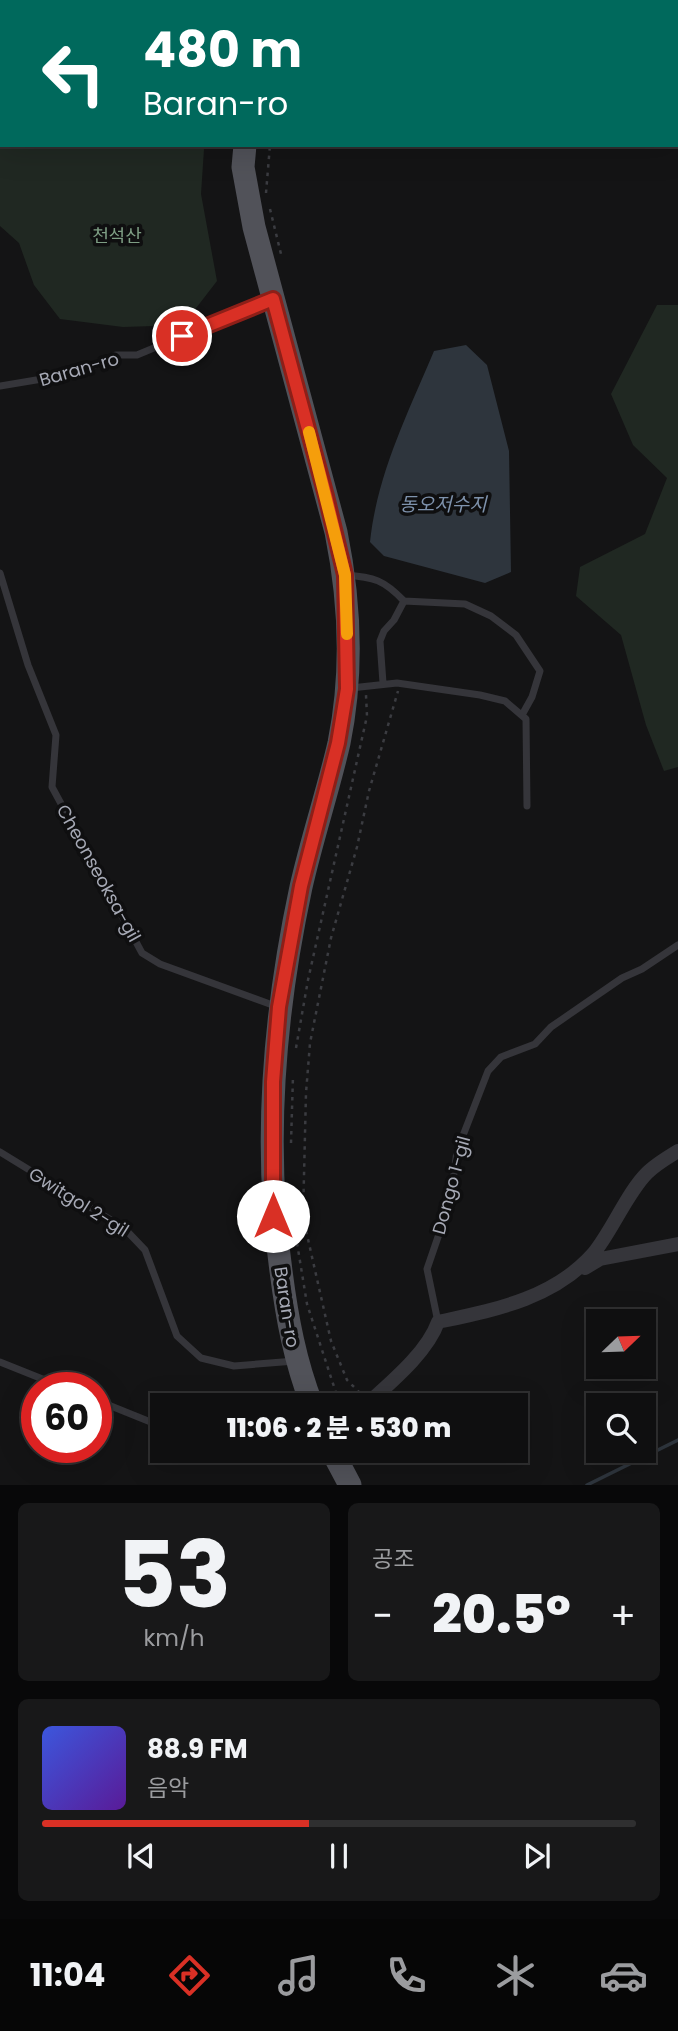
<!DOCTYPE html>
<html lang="ko">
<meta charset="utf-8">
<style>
body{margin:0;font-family:Poppins,"Noto Sans KR",sans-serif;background:#181819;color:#f1f3f6;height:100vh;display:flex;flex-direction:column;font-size:26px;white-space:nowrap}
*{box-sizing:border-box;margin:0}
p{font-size:23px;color:#9b9c9f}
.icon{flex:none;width:38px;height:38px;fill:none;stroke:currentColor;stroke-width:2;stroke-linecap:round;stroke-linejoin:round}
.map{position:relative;height:1485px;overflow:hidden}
.details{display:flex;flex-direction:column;gap:18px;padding:18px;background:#080809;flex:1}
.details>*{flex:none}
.top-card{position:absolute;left:0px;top:0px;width:679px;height:147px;box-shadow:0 7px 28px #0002,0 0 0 2px #2f2f30;background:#00695c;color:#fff;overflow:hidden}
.needle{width:46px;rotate:67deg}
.buttons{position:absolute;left:586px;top:1309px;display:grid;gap:14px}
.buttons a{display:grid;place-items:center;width:70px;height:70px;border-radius:0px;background:#0f0f10;box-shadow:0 7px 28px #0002,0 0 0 2px #2f2f30;font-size:35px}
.speed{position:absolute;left:21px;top:1372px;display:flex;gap:14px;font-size:35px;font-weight:700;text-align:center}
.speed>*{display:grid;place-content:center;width:91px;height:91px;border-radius:50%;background:#0f0f10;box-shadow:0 7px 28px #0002,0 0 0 2px #2f2f30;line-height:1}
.speed .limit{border:10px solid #d22;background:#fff;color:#111}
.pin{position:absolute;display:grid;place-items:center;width:60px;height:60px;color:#fff;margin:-30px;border:4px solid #fff;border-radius:50%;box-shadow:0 2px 7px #0007}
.me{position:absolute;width:77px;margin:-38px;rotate:0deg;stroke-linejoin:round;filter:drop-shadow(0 0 5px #0008)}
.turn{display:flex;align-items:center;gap:24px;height:147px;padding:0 28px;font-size:32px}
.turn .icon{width:91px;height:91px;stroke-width:2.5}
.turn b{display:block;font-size:49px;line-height:60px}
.big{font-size:52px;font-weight:800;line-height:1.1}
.details .tile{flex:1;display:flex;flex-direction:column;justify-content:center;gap:10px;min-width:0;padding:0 24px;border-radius:10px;background:#181819}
.details .dial{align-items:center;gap:0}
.dial b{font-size:91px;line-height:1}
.song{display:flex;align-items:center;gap:21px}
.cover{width:84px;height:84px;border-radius:10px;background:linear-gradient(135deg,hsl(230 70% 55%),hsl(270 70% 35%))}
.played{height:7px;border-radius:4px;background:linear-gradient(90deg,#d93025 45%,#2f2f30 45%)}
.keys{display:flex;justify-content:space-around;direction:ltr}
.heat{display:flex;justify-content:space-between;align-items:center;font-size:38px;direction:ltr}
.details .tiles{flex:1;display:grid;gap:18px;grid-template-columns:1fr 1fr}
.tile:last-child{grid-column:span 2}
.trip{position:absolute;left:150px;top:1393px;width:378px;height:70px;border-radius:0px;background:#0f0f10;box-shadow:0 7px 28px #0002,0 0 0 2px #2f2f30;font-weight:800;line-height:70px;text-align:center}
.tabs{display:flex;height:112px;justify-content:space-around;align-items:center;background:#060606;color:#9b9c9f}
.tabs .icon{width:49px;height:49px}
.tabs .selected{color:#d93025}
.tabs b{font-size:32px;color:#f1f3f6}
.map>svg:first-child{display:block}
.green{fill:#202822}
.water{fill:#2e353d}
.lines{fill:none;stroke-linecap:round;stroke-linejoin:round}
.stream{stroke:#2e353d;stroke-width:3.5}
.path{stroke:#3b3c41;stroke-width:2.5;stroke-dasharray:3.5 5;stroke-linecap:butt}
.service{stroke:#35353a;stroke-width:7}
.minor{stroke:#35353a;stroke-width:14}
.primary{stroke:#515259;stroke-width:23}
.route-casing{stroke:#8d1f18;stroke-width:18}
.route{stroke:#d93025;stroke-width:12}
.slow{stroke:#f59e0b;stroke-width:12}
.labels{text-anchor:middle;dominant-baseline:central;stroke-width:7;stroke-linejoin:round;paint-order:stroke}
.park-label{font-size:18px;fill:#7e9e84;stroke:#0f0f10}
.street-label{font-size:18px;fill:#a6a9b5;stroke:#0f0f10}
.water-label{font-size:19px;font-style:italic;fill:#7f93ad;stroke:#0f0f10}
</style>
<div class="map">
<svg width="678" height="1485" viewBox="0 0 678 1485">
<rect width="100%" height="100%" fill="#141415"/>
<path class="green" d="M 0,0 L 16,2 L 2,2 L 2,145 L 133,145 L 138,148 L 204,149 L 201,194 L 217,281 L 183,325 L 123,327 L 60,319 L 34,285 L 19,243 L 0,226 Z
M 657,305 L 678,305 L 678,767 L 664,771 L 646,725 L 621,635 L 576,596 L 580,567 L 645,534 L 667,478 L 633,445 L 611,394 Z"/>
<path class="water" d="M 466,345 L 487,365 L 509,451 L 511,572 L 485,583 L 384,556 L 370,542 C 377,474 408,413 434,351 Z"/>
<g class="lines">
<path class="stream" d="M 587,1485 L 678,1440"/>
<path class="path" d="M 287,2 L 288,0
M 266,193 L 270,145
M 270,209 L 281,254
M 296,1048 L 308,980 L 367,716 L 366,695
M 291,1143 L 293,1076
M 297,1243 L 307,1304 L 340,1405
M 360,1393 L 347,1380 L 331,1341 L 303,1217 L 306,1093 L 310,1043 L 331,938 L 357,847 L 369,791 L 398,691"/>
<path class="service" d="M 0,386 L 78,373 L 116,355 L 137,355 L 269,300
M 0,573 L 28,665 L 56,735 L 52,787 L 142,953 L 160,964 L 278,1007
M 345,575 C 374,577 384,580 404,601 L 465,604 L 491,616 L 516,635 L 540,671 L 532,697 L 522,715
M 383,683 L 380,641 L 384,631 L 394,620 L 404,601
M 351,688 L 397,683 L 480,695 L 505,701 L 526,719 L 527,806
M 0,1152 L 124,1228 L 145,1250 L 177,1336 L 201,1358 L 234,1366 L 295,1361
M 438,1322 L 427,1269 L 450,1202 L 457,1151 L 488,1071 L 501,1057 L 535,1044 L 551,1027 L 622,978 L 642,969 L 678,945
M 0,1362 L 65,1388
M 96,1400 L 163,1427"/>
<path class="minor" d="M 585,1268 L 600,1259 L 678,1244
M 366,1405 C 390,1383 427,1353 438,1322 C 494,1310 553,1299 593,1254 C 612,1231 627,1193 647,1173 C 655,1165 668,1157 678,1151"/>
<path class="primary" d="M 261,2 L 261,0
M 245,145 L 243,167 L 254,227 L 336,532 C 350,601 353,674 339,743 C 328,791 312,838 301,887 C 274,1013 263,1143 281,1271 C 287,1318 295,1361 312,1405
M 332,1451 L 350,1485"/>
</g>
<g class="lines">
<defs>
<path id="route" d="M 182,336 L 273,299 L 326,496 L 345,575 L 347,689 L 338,743 L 301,886 L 279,1007 L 273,1082 L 273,1216"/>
</defs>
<use href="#route" class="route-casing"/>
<use href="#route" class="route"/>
<path class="slow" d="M 309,432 L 345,575 L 347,634"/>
</g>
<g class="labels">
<g class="park-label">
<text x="117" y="235">천석산</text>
</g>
<g class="street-label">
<text transform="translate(79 369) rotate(-16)">Baran-ro</text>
<text transform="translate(99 873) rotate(61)">Cheonseoksa-gil</text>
<text transform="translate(451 1185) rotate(-75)">Dongo 1-gil</text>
<text transform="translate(79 1202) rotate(32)">Gwitgol 2-gil</text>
<text transform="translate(287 1307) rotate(81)">Baran-ro</text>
</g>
<g class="water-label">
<text x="443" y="504">동오저수지</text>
</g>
</g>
</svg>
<div class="buttons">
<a><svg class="needle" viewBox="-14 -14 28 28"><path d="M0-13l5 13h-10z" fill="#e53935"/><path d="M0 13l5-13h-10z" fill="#9b9c9f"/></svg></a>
<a><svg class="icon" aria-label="search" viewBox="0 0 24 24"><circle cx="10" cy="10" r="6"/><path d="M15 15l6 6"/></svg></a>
</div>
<div class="speed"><div class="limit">60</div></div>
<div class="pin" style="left:182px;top:336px;background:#d93025"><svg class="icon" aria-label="arrive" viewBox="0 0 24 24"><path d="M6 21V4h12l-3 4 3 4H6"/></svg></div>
<svg class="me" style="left:273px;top:1216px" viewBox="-20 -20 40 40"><circle r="19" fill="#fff"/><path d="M0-13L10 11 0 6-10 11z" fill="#d93025"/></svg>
<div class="trip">11:06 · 2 분 · 530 m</div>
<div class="top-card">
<div class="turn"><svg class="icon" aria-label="left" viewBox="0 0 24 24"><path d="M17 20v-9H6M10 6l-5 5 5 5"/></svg><div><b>480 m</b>Baran-ro</div></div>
</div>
</div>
<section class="details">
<div class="tiles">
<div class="tile dial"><b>53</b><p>km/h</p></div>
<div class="tile"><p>공조</p>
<div class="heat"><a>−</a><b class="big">20.5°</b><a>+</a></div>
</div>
<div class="tile">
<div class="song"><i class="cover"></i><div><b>88.9 FM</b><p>음악</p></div></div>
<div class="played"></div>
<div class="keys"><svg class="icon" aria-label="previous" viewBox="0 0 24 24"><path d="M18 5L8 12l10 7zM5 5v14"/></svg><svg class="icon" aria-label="pause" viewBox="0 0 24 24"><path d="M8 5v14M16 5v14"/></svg><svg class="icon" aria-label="next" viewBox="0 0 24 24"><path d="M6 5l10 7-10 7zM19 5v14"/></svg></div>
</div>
</div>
</section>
<nav class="tabs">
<b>11:04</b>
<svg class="icon selected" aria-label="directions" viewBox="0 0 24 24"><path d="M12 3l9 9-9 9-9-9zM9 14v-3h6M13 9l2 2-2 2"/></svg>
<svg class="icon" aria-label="music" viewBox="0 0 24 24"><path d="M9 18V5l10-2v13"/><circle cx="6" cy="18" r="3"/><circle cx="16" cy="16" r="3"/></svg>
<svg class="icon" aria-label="phone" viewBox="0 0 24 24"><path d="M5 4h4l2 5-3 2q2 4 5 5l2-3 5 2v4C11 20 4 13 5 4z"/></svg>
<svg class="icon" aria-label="climate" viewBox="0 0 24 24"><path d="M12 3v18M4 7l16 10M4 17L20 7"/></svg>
<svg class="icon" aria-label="car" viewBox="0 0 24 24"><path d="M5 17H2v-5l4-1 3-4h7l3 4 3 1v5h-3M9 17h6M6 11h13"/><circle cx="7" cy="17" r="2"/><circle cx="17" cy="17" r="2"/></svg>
</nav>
